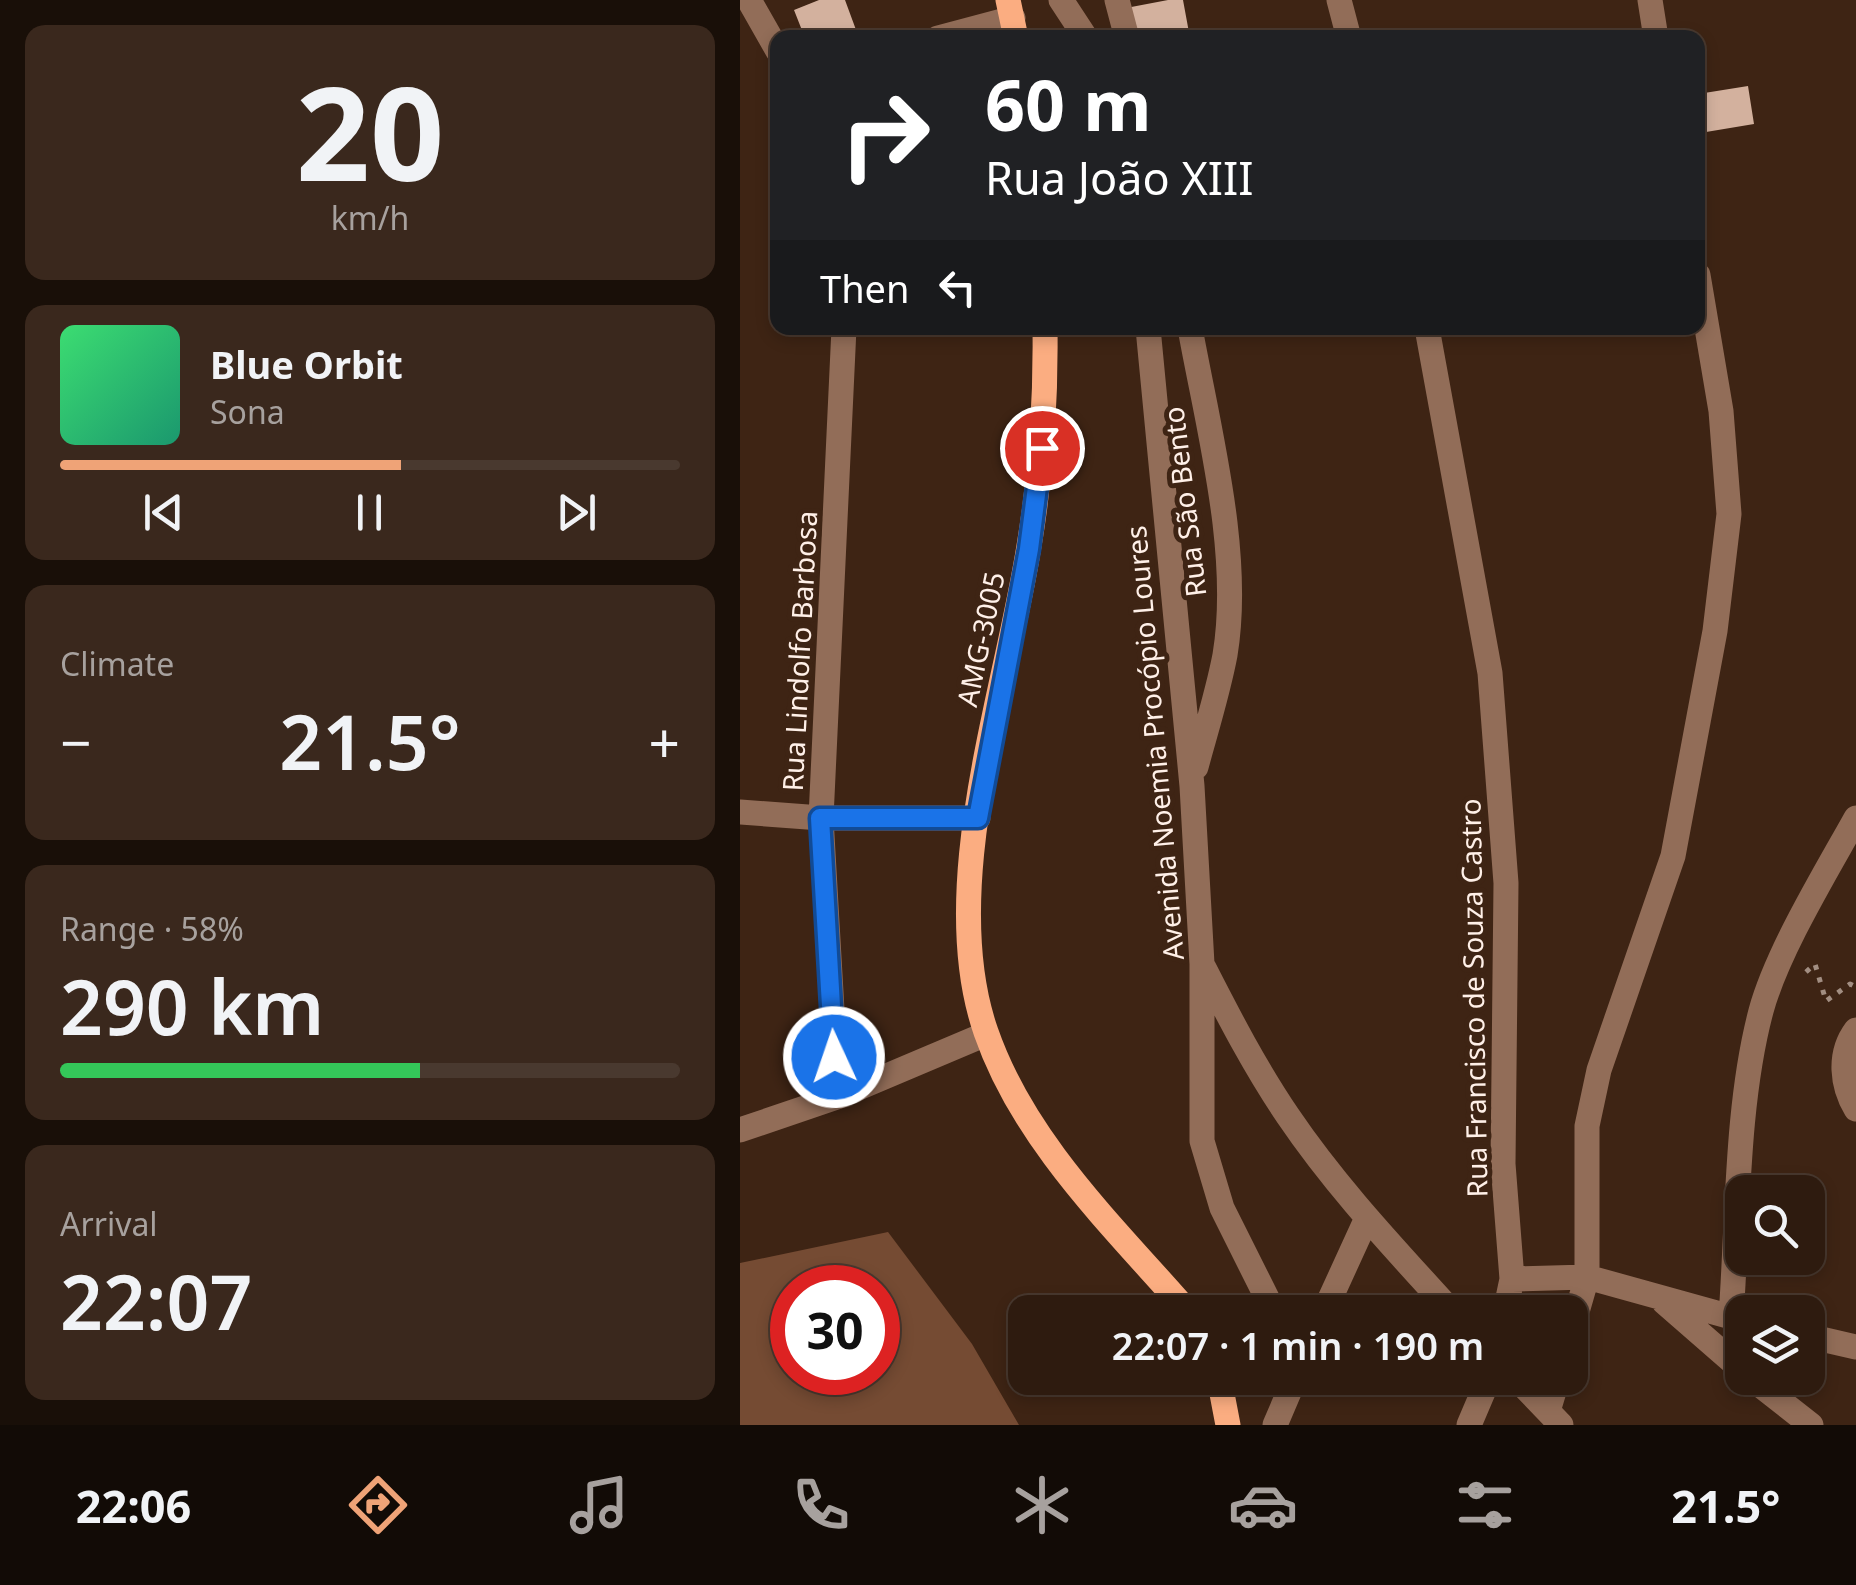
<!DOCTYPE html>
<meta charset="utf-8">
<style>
body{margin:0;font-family:"Noto Sans",sans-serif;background:#3a281d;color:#f1f3f6;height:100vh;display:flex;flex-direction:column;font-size:38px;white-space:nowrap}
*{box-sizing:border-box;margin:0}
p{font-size:32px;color:#a7a19e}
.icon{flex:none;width:55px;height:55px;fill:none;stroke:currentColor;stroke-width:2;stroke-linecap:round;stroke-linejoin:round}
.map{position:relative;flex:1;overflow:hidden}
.side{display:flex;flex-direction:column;gap:25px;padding:25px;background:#190f08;width:740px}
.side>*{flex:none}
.hud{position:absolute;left:30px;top:30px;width:935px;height:305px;border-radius:20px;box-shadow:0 5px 15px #0003,0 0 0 2px #49392f;background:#202124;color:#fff;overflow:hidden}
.tools{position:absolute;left:985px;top:1175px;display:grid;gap:20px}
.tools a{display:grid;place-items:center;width:100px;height:100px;border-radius:20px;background:#2e1b0f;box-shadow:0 5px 15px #0003,0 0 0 2px #49392f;font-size:50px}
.speed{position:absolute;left:30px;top:1265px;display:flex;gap:20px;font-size:50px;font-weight:700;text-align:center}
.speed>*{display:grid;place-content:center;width:130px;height:130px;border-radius:50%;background:#2e1b0f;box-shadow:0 5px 15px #0003,0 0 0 2px #49392f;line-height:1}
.speed .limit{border:15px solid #d22;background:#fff;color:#111}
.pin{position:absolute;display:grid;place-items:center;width:85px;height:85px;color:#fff;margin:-42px;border:5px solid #fff;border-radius:50%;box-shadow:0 2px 10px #0007}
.me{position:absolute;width:110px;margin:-55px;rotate:357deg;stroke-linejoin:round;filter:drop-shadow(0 0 8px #0008)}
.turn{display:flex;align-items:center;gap:35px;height:210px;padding:0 50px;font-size:45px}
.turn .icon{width:130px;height:130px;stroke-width:2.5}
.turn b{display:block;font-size:70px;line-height:85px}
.then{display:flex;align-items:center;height:95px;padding:0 50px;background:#0003;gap:20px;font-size:38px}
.big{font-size:75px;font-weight:600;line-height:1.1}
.side .card{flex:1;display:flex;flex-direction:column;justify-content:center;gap:15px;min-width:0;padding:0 35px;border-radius:20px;background:#3a281d}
.side .dial{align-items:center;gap:0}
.dial b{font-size:130px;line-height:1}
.song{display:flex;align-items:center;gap:30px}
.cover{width:120px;height:120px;border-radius:15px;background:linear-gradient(135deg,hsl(140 70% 55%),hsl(160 70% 35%))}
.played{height:10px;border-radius:5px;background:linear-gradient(90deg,#efa377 55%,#49392f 55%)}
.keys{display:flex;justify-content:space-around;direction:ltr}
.heat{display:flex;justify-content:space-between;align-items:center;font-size:55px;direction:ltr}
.charge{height:15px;border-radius:8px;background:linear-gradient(90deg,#34c759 58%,#49392f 0)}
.trip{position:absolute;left:268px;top:1295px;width:580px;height:100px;border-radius:20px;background:#2e1b0f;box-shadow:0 5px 15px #0003,0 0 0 2px #49392f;font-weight:600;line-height:100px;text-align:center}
.tab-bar{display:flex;height:160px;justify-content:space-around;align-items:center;background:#120b06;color:#a7a19e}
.tab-bar .icon{width:70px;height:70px}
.tab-bar .active{color:#efa377}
.tab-bar b{font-size:45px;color:#f1f3f6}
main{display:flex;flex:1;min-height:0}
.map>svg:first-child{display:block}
.forest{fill:#754b33;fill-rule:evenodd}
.building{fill:#d3b19e}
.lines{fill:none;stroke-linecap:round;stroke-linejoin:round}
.path{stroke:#a28e82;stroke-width:5;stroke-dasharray:5 8;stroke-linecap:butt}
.minor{stroke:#926d58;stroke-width:25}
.major{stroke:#fbad81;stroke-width:25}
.route-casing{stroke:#114b97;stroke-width:25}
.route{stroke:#1a73e8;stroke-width:18}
.labels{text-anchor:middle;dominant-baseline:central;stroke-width:10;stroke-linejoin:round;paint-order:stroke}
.street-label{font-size:28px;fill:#fff0e8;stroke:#3e2414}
</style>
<main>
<section class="side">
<div class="card dial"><b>20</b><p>km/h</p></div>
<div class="card">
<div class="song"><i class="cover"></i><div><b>Blue Orbit</b><p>Sona</p></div></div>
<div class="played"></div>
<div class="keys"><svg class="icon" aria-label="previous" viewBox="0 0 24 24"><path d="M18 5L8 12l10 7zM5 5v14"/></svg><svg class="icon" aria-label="pause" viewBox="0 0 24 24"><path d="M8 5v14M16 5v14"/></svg><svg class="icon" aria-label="next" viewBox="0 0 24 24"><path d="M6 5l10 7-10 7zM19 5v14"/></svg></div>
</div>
<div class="card"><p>Climate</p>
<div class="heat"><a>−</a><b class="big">21.5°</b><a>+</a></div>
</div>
<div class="card"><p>Range · 58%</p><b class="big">290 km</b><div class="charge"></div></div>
<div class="card"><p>Arrival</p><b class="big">22:07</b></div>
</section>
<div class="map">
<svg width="1116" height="1425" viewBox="0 0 1116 1425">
<rect width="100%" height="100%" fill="#3e2414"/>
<path class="forest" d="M 148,1232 L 232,1344 L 279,1425 L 0,1425 L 0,1263 ZM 52,1288 L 138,1288 L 138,1372 L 52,1372 Z"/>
<path class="building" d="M 79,0 L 105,0 L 119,38 L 65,38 L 54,10 Z
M 428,0 L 443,0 L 450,38 L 392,38 L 386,8 Z
M 1008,86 L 1014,124 L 960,133 L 958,94 Z"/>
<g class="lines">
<path class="path" d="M 1066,972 L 1075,964 L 1086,1001 L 1110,984 L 1116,987"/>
<path class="minor" d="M 9,0 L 38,51
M 321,0 L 346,38
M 377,0 L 387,38
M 599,0 L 609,38
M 910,0 L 916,38
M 198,38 L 273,18
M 408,328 L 452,786 L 462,964 L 462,1141 L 482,1208 L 534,1312
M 450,328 C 468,428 502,553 485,655 C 478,692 466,730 456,767
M 687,328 L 750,673 L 766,883 L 763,1164 L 772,1279 L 765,1312
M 0,812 L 81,818 L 238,818
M 464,968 C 490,1019 516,1069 548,1116 C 596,1187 655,1249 712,1312
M 1116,1030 C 1098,1054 1102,1086 1116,1109
M 97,1097 L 81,818 L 104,328
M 0,1130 L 97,1097 L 246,1034
M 772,1279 L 847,1277 L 1002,1320
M 924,1302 L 1002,1370
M 584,1312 L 627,1218
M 991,1317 C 998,1220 996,1105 1021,1011 C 1037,952 1086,872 1116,818
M 830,1336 L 847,1277 L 847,1126 L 859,1070 L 933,856 L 975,631 L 989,514 L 981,411 L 958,275
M 1068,1336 L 1116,1347
M 776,1378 L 821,1425
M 1011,1378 L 1071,1425
M 808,1411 L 818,1378
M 535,1425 L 555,1378
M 729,1425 L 749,1378"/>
<path class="major" d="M 268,0 L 276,38
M 305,328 C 306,401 301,474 289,546 C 266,692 196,889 246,1032 C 284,1142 374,1227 448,1312
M 479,1378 L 488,1425"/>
</g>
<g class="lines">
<defs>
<path id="route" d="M 94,1057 L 80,818 L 238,818 L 289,549 L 302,448"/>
</defs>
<use href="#route" class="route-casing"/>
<use href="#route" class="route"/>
</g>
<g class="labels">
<g class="street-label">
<text transform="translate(444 502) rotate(-97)">Rua São Bento</text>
<text transform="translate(240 639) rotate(-78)">AMG-3005</text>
<text transform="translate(59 651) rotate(-87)">Rua Lindolfo Barbosa</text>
<text transform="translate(414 743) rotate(-95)">Avenida Noemia Procópio Loures</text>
<text transform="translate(733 998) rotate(-91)">Rua Francisco de Souza Castro</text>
</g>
</g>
</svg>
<div class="tools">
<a><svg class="icon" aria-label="search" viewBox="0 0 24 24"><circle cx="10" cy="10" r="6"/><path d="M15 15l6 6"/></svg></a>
<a><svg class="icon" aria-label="layers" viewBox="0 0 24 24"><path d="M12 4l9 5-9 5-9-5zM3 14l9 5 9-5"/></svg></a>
</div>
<div class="speed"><div class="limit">30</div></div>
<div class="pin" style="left:302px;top:448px;background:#d93025"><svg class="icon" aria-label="arrive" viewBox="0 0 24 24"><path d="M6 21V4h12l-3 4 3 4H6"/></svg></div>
<svg class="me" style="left:94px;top:1057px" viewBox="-20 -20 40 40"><circle r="17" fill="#1a73e8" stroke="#fff" stroke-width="3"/><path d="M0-11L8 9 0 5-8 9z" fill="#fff"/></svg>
<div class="trip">22:07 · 1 min · 190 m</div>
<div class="hud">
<div class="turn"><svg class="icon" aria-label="right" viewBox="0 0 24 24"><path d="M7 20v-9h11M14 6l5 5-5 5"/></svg><div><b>60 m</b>Rua João XIII</div></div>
<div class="then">Then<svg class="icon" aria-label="left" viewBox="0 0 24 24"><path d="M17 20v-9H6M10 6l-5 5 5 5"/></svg></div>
</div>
</div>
</main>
<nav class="tab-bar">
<b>22:06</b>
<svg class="icon active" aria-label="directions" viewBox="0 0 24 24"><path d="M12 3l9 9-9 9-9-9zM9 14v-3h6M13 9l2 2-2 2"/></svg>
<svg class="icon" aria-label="music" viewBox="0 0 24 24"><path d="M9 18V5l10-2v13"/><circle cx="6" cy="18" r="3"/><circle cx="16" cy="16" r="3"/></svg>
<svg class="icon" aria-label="phone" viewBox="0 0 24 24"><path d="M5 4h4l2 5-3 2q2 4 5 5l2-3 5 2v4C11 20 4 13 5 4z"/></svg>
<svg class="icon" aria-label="climate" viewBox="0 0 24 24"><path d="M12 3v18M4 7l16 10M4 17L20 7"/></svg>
<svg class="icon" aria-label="car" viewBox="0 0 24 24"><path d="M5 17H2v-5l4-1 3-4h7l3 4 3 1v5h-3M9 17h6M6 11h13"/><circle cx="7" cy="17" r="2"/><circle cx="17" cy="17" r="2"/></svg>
<svg class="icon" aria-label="filters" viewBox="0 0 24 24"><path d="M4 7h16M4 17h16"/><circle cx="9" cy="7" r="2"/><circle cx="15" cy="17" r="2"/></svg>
<b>21.5°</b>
</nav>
